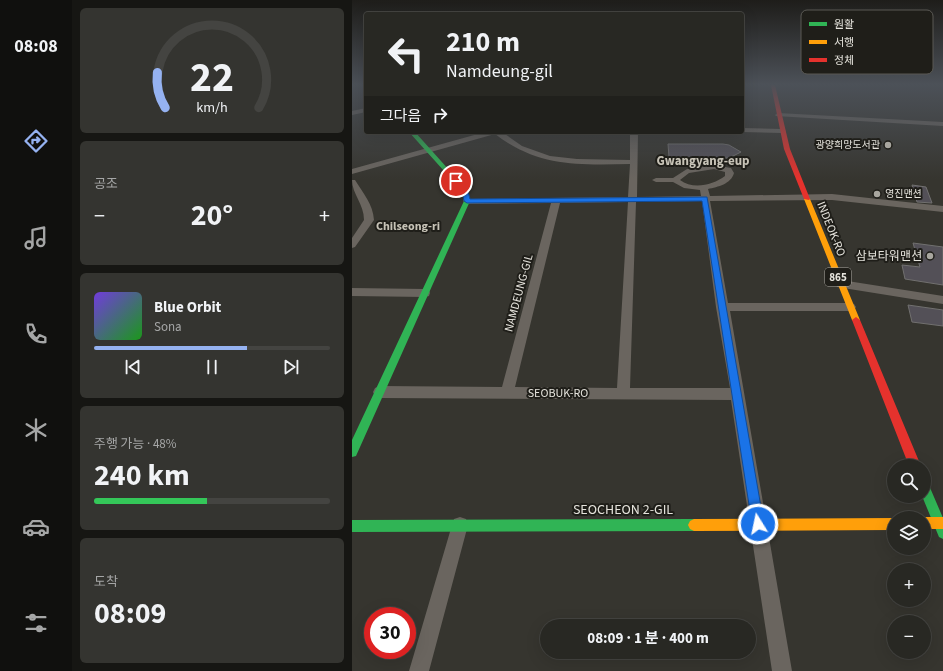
<!DOCTYPE html>
<html lang="ko">
<meta charset="utf-8">
<style>
body{margin:0;font-family:"Source Sans 3","Noto Sans KR",sans-serif;background:#343430;color:#f1f3f6;height:100vh;display:flex;flex-direction:column;font-size:15px;white-space:nowrap}
*{box-sizing:border-box;margin:0}
p{font-size:13px;color:#a5a6a6}
.icon{flex:none;width:22px;height:22px;fill:none;stroke:currentColor;stroke-width:2;stroke-linecap:round;stroke-linejoin:round}
.map{position:relative;flex:1;overflow:hidden}
.details{display:flex;flex-direction:column;gap:8px;padding:8px;background:#161613;width:280px}
.details>*{flex:none}
.hud{position:absolute;left:12px;top:12px;width:380px;height:122px;border-radius:4px;box-shadow:0 4px 16px #0002,0 0 0 1px #444441;background:#282823;color:#f1f3f6;overflow:hidden}
.controls{position:absolute;left:535px;top:459px;display:grid;gap:8px}
.controls a{display:grid;place-items:center;width:44px;height:44px;border-radius:50%;background:#282823;box-shadow:0 4px 16px #0002,0 0 0 1px #444441;font-size:20px}
.speed{position:absolute;left:12px;top:607px;display:flex;gap:8px;font-size:20px;font-weight:700;text-align:center}
.speed>*{display:grid;place-content:center;width:52px;height:52px;border-radius:50%;background:#282823;box-shadow:0 4px 16px #0002,0 0 0 1px #444441;line-height:1}
.speed .limit{border:6px solid #d22;background:#fff;color:#111}
.pin{position:absolute;display:grid;place-items:center;width:34px;height:34px;color:#fff;margin:-17px;border:2px solid #fff;border-radius:50%;box-shadow:0 1px 4px #0007}
.me{position:absolute;width:44px;margin:-22px;rotate:350deg;stroke-linejoin:round;filter:drop-shadow(0 0 3px #0008)}
.turn{display:flex;align-items:center;gap:14px;height:84px;padding:0 16px;font-size:18px}
.turn .icon{width:52px;height:52px;stroke-width:2.5}
.turn b{display:block;font-size:28px;line-height:34px}
.then{display:flex;align-items:center;height:38px;padding:0 16px;background:#0003;gap:8px;font-size:15px}
.big{font-size:30px;font-weight:700;line-height:1.1}
.details .widget{flex:1;display:flex;flex-direction:column;justify-content:center;gap:6px;min-width:0;padding:0 14px;border-radius:6px;background:#343430}
.details .dial{align-items:center;gap:0}
.dial svg{height:104px;overflow:visible;fill:none;stroke:#444441;stroke-width:7;stroke-linecap:round;text-anchor:middle}
.dial text{fill:#f1f3f6;stroke:none}
.song{display:flex;align-items:center;gap:12px}
.cover{width:48px;height:48px;border-radius:6px;background:linear-gradient(135deg,hsl(260 70% 55%),hsl(120 70% 35%))}
.played{height:4px;border-radius:2px;background:linear-gradient(90deg,#95b2f1 65%,#444441 65%)}
.keys{display:flex;justify-content:space-around;direction:ltr}
.heat{display:flex;justify-content:space-between;align-items:center;font-size:22px;direction:ltr}
.charge{height:6px;border-radius:3px;background:linear-gradient(90deg,#34c759 48%,#444441 0)}
.trip{position:absolute;left:188px;top:619px;width:216px;height:40px;border-radius:20px;background:#282823;box-shadow:0 4px 16px #0002,0 0 0 1px #444441;font-weight:700;line-height:40px;text-align:center}
main{display:flex;flex:1;min-height:0}
.tab-bar{display:flex;flex-direction:column;width:72px;justify-content:space-around;align-items:center;background:#10100e;color:#a5a6a6}
.tab-bar .icon{width:28px;height:28px}
.tab-bar .selected{color:#95b2f1}
.tab-bar b{font-size:18px;color:#f1f3f6}
.map>svg:first-child{display:block}
.building{fill:#535057;stroke:#71706f}
.lines{fill:none;stroke-linecap:round;stroke-linejoin:round}
.street{fill:#6a655f;fill-rule:evenodd}
.fast{fill:#30b455;fill-rule:evenodd}
.slow{fill:#ff9f0a;fill-rule:evenodd}
.jam{fill:#e5322d;fill-rule:evenodd}
.route{fill:#1a73e8;stroke:#114b97}
.poi-dot{fill:#a8a69f;stroke:#1f1e19;stroke-width:1.5}
.labels{text-anchor:middle;dominant-baseline:central;stroke-width:4;stroke-linejoin:round;paint-order:stroke}
.far-poi-label{font-size:10px;fill:#e5e3dc;stroke:#1f1e19;text-anchor:end}
.shield{fill:#1f1e19;stroke:#aaa8a2;stroke-width:1}
.shield-label{font-size:11px;font-weight:bold;fill:#e5e3dc}
.far-quarter-label{font-size:12px;font-weight:bold;fill:#c7c3b7;stroke:#1f1e19}
.street-label{font-size:12px;fill:#e5e3dc;stroke:#1f1e19}
.poi-label{font-size:12px;fill:#e5e3dc;stroke:#1f1e19;text-anchor:end}
.far-district-label{font-size:13px;font-weight:bold;fill:#c7c3b7;stroke:#1f1e19}
.near-street-label{font-size:14px;fill:#e5e3dc;stroke:#1f1e19}
.key{fill:#1f1e19;stroke:#5a5954;stroke-width:1}
.key-label{font-size:11px;fill:#e5e3dc}
</style>
<main>
<nav class="tab-bar">
<b>08:08</b>
<svg class="icon selected" aria-label="directions" viewBox="0 0 24 24"><path d="M12 3l9 9-9 9-9-9zM9 14v-3h6M13 9l2 2-2 2"/></svg>
<svg class="icon" aria-label="music" viewBox="0 0 24 24"><path d="M9 18V5l10-2v13"/><circle cx="6" cy="18" r="3"/><circle cx="16" cy="16" r="3"/></svg>
<svg class="icon" aria-label="phone" viewBox="0 0 24 24"><path d="M5 4h4l2 5-3 2q2 4 5 5l2-3 5 2v4C11 20 4 13 5 4z"/></svg>
<svg class="icon" aria-label="climate" viewBox="0 0 24 24"><path d="M12 3v18M4 7l16 10M4 17L20 7"/></svg>
<svg class="icon" aria-label="car" viewBox="0 0 24 24"><path d="M5 17H2v-5l4-1 3-4h7l3 4 3 1v5h-3M9 17h6M6 11h13"/><circle cx="7" cy="17" r="2"/><circle cx="17" cy="17" r="2"/></svg>
<svg class="icon" aria-label="filters" viewBox="0 0 24 24"><path d="M4 7h16M4 17h16"/><circle cx="9" cy="7" r="2"/><circle cx="15" cy="17" r="2"/></svg>
</nav>
<section class="details">
<div class="widget dial"><svg viewBox="0 0 100 80">
<path d="M14 69A42 42 0 1 1 86 69"/>
<path d="M14 69A42 42 0 0 1 8 42" stroke="#95b2f1"/>
<text x="50" y="56" font-size="32" font-weight="700">22</text>
<text x="50" y="72" font-size="11">km/h</text>
</svg></div>
<div class="widget"><p>공조</p>
<div class="heat"><a>−</a><b class="big">20°</b><a>+</a></div>
</div>
<div class="widget">
<div class="song"><i class="cover"></i><div><b>Blue Orbit</b><p>Sona</p></div></div>
<div class="played"></div>
<div class="keys"><svg class="icon" aria-label="previous" viewBox="0 0 24 24"><path d="M18 5L8 12l10 7zM5 5v14"/></svg><svg class="icon" aria-label="pause" viewBox="0 0 24 24"><path d="M8 5v14M16 5v14"/></svg><svg class="icon" aria-label="next" viewBox="0 0 24 24"><path d="M6 5l10 7-10 7zM19 5v14"/></svg></div>
</div>
<div class="widget"><p>주행 가능 · 48%</p><b class="big">240 km</b><div class="charge"></div></div>
<div class="widget"><p>도착</p><b class="big">08:09</b></div>
</section>
<div class="map">
<svg width="591" height="671" viewBox="0 0 591 671">
<rect width="100%" height="100%" fill="#36352f"/>
<path class="building" d="M 316,144 L 371,144 L 377,145 L 389,152 L 377,158 L 355,158 L 356,162 L 343,162 L 343,158 L 317,157 Z
M 560,185 L 574,187 L 580,203 L 565,202 Z
M 561,243 L 591,247 L 591,285 L 553,279 L 550,265 L 568,267 Z
M 556,305 L 591,310 L 591,326 L 560,322 Z"/>
<g class="lines">
<path class="street" d="M 14,108 L 14,112 L 0,115 L 0,111 Z
M 426,113 L 591,122 L 591,126 L 424,116 L 423,115 Z
M 390,128 L 430,129 L 434,131 L 430,133 L 390,132 Z
M 133,132 L 150,132 L 170,146 L 198,156 L 225,159 L 278,160 L 278,132 L 286,132 L 285,197 L 349,196 L 348,190 L 332,188 L 321,182 L 304,182 L 300,180 L 304,178 L 321,178 L 335,169 L 362,165 L 379,168 L 382,173 C 379,184 366,187 356,189 L 358,196 L 480,194 L 591,206 L 591,212 L 480,200 L 358,201 L 376,303 L 498,303 L 502,304 L 504,307 L 502,310 L 498,311 L 378,311 L 440,671 L 420,671 L 379,400 L 28,398 L 23,396 L 21,392 L 23,388 L 28,386 L 150,387 L 199,203 L 115,204 L 111,201 L 112,199 L 276,197 L 278,164 C 226,165 186,167 143,134 L 0,174 L 0,169 ZM 362,169 L 373,172 L 373,176 C 361,185 341,190 328,180 L 337,173 ZM 350,201 L 364,307 L 378,388 L 278,388 L 284,202 ZM 276,202 L 265,388 L 163,387 L 208,203 Z
M 0,180 L 3,180 C 11,193 21,204 22,220 L 3,247 L 0,248 L 0,238 L 12,220 C 12,204 0,194 0,180 Z
M 489,280 L 591,296 L 591,304 L 485,287 L 484,284 L 485,281 Z
M 0,288 L 73,289 L 77,290 L 78,293 L 77,296 L 73,297 L 0,296 Z
M 108,517 L 114,519 L 116,525 L 77,671 L 57,671 L 100,525 L 102,519 Z"/>
<path class="fast" d="M 57,132 L 63,132 L 115,190 L 118,201 L 4,456 L 0,457 L 0,440 L 112,201 L 110,191 Z
M 572,481 L 576,483 L 591,518 L 591,539 L 587,537 L 570,496 L 572,496 Z
M 342,519 L 346,521 L 348,525 L 346,529 L 342,531 L 0,532 L 0,520 Z"/>
<path class="slow" d="M 455,197 L 458,199 L 508,320 L 507,322 L 504,323 L 500,320 L 452,199 Z
M 572,517 L 591,517 L 591,529 L 572,529 L 572,518 L 569,518 Z
M 543,518 L 542,530 L 342,531 L 338,529 L 336,525 L 338,521 L 342,519 Z"/>
<path class="jam" d="M 419,85 L 423,85 L 438,149 L 458,199 L 457,200 L 452,199 L 432,149 Z
M 504,317 L 508,320 L 569,466 L 557,466 L 500,320 Z"/>
</g>
<linearGradient id="sky" x2="0" y2="1"><stop stop-color="#1e1d1a"/><stop offset="0.47" stop-color="#4c5158"/><stop offset="1" stop-color="#4c5158" stop-opacity="0"/></linearGradient>
<rect width="591" height="179" fill="url(#sky)"/>
<path class="route" d="M 101,179 L 106,179 L 116,191 L 118,199 L 355,197 L 412,524 L 410,528 L 406,530 L 401,528 L 400,524 L 350,201 L 115,203 L 112,201 L 110,191 L 101,181 Z"/>
<g class="poi-dot">
<circle cx="536" cy="145" r="4"/>
<circle cx="525" cy="194" r="4"/>
<circle cx="578" cy="256" r="4"/>
</g>
<g class="labels">
<g class="far-poi-label">
<text x="528" y="145">광양희망도서관</text>
<text x="533" y="194" text-anchor="start">영진맨션</text>
</g>
<rect class="shield" x="473" y="268" width="26" height="18" rx="3"/>
<g class="shield-label">
<text x="486" y="277">865</text>
</g>
<g class="far-quarter-label">
<text x="56" y="226">Chilseong-ri</text>
</g>
<g class="street-label">
<text transform="translate(479 229) rotate(68)">INDEOK-RO</text>
<text transform="translate(167 293) rotate(-75)">NAMDEUNG-GIL</text>
<text x="206" y="393">SEOBUK-RO</text>
</g>
<g class="poi-label">
<text x="570" y="256">삼보타워맨션</text>
</g>
<g class="far-district-label">
<text x="351" y="161">Gwangyang-eup</text>
</g>
<g class="near-street-label">
<text x="271" y="510">SEOCHEON 2-GIL</text>
</g>
</g>
<rect x="449" y="10" width="132" height="64" rx="6" class="key"/>
<rect x="457" y="22" width="18" height="4" fill="#30b455"/>
<rect x="457" y="40" width="18" height="4" fill="#ff9f0a"/>
<rect x="457" y="58" width="18" height="4" fill="#e5322d"/>
<g class="key-label">
<text x="482" y="28">원활</text>
<text x="482" y="46">서행</text>
<text x="482" y="64">정체</text>
</g>
</svg>
<div class="controls">
<a><svg class="icon" aria-label="search" viewBox="0 0 24 24"><circle cx="10" cy="10" r="6"/><path d="M15 15l6 6"/></svg></a>
<a><svg class="icon" aria-label="layers" viewBox="0 0 24 24"><path d="M12 4l9 5-9 5-9-5zM3 14l9 5 9-5"/></svg></a>
<a>+</a>
<a>−</a>
</div>
<div class="speed"><div class="limit">30</div></div>
<div class="pin" style="left:104px;top:181px;background:#d93025"><svg class="icon" aria-label="arrive" viewBox="0 0 24 24"><path d="M6 21V4h12l-3 4 3 4H6"/></svg></div>
<svg class="me" style="left:406px;top:524px" viewBox="-20 -20 40 40"><circle r="17" fill="#1a73e8" stroke="#fff" stroke-width="3"/><path d="M0-11L8 9 0 5-8 9z" fill="#fff"/></svg>
<div class="trip">08:09 · 1 분 · 400 m</div>
<div class="hud">
<div class="turn"><svg class="icon" aria-label="left" viewBox="0 0 24 24"><path d="M17 20v-9H6M10 6l-5 5 5 5"/></svg><div><b>210 m</b>Namdeung-gil</div></div>
<div class="then">그다음<svg class="icon" aria-label="right" viewBox="0 0 24 24"><path d="M7 20v-9h11M14 6l5 5-5 5"/></svg></div>
</div>
</div>
</main>
